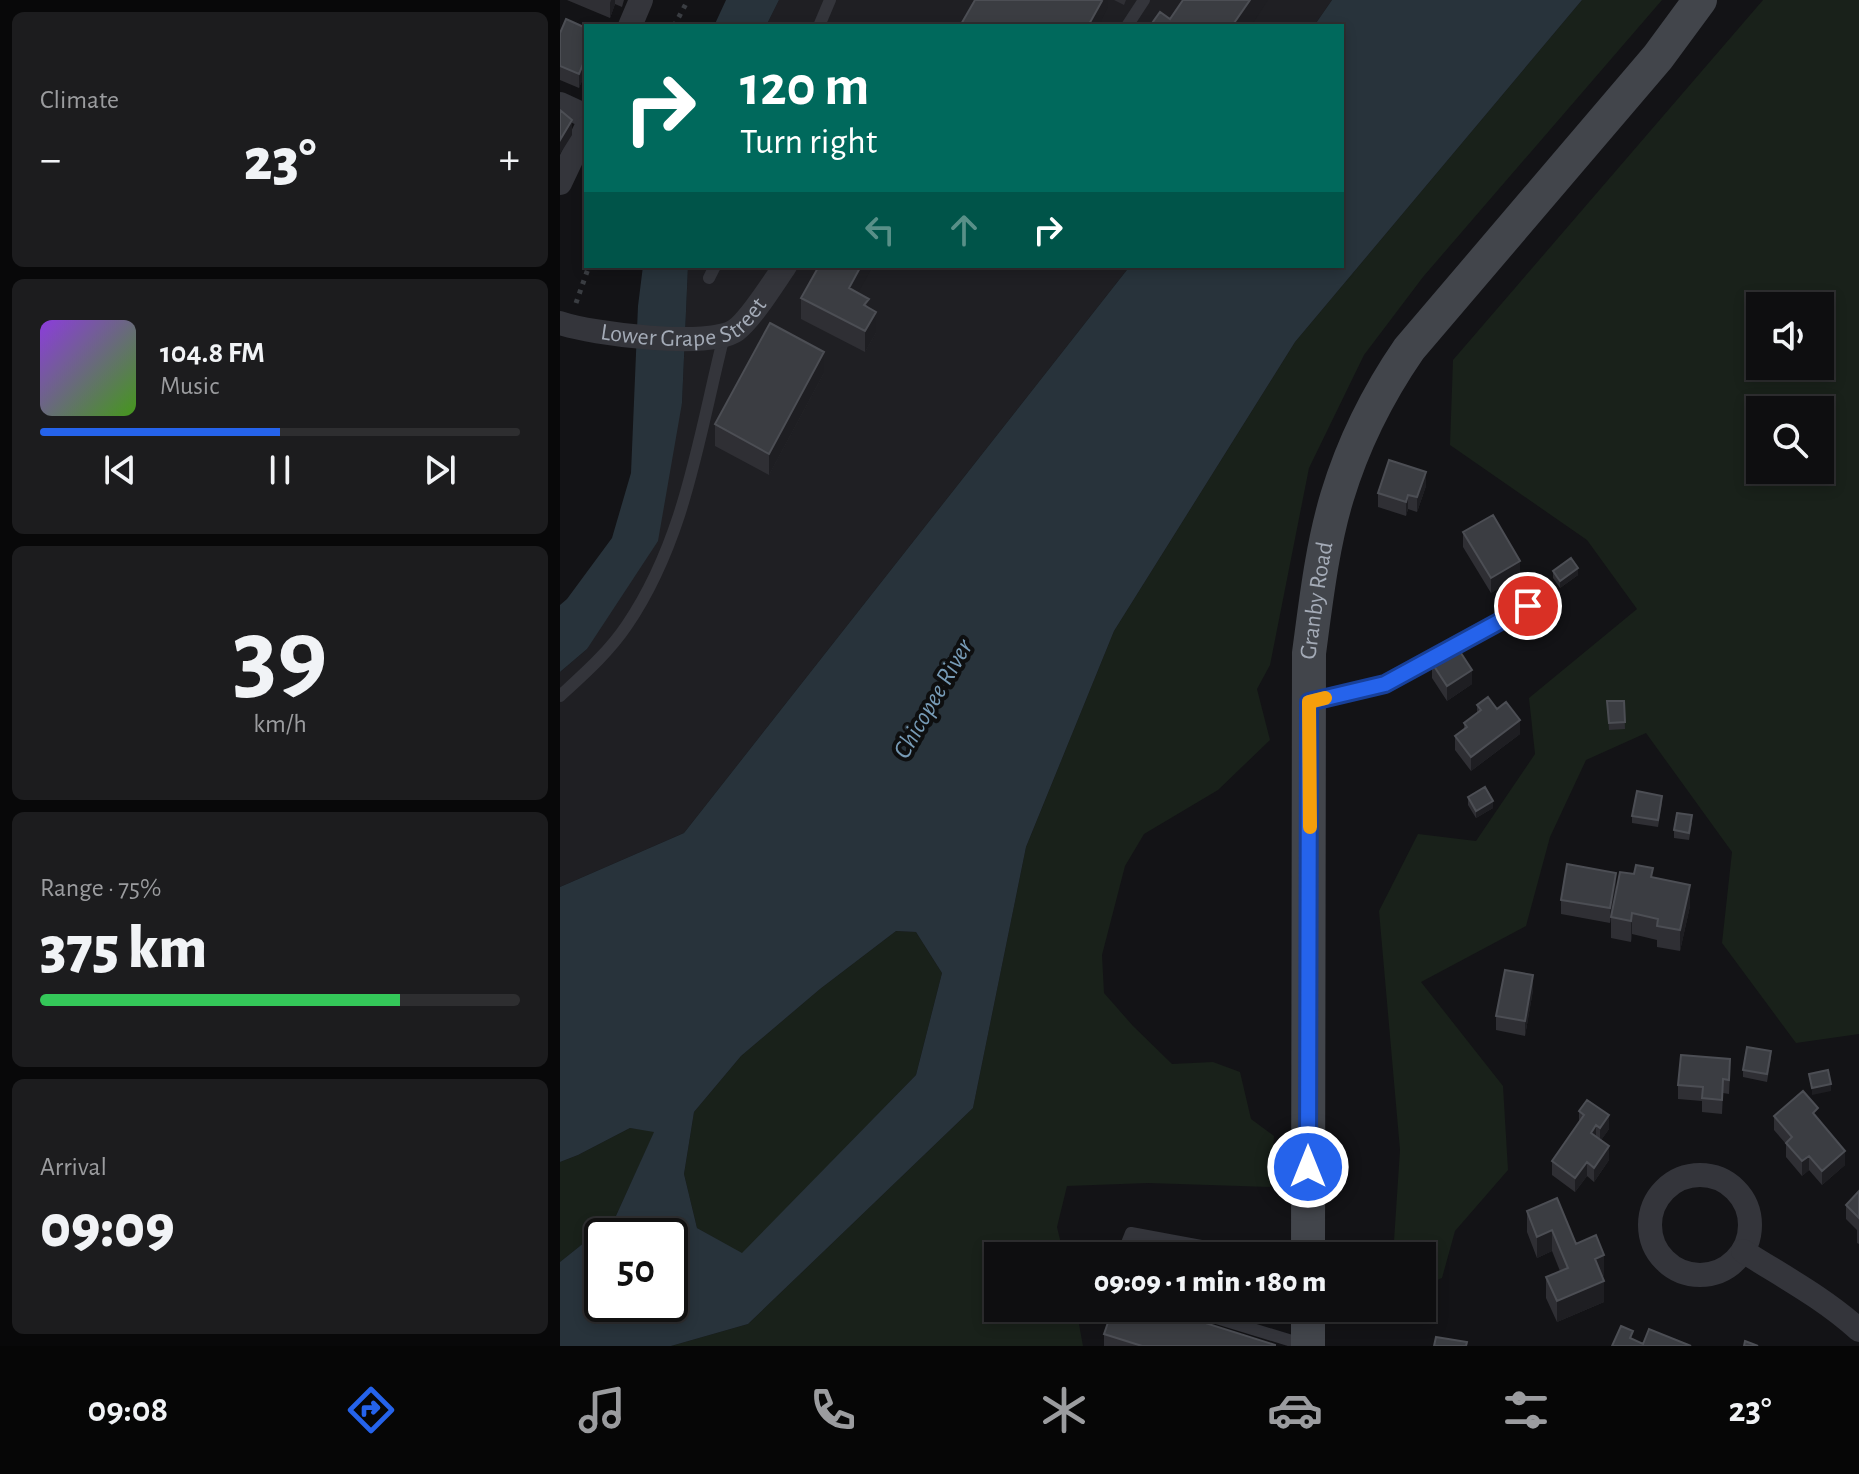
<!DOCTYPE html>
<meta charset="utf-8">
<style>
body{margin:0;font-family:"Alegreya Sans",sans-serif;background:#1c1c1e;color:#f1f3f6;height:100vh;display:flex;flex-direction:column;font-size:30px;white-space:nowrap}
*{box-sizing:border-box;margin:0}
p{font-size:26px;color:#9b9c9f}
.icon{flex:none;width:44px;height:44px;fill:none;stroke:currentColor;stroke-width:2;stroke-linecap:round;stroke-linejoin:round}
.map{position:relative;flex:1;overflow:hidden}
.panel{display:flex;flex-direction:column;gap:12px;padding:12px;background:#080809;width:560px}
.panel>*{flex:none}
.hud{position:absolute;left:24px;top:24px;width:760px;height:244px;border-radius:0px;box-shadow:0 4px 12px #0003,0 0 0 2px #2e2e30;background:#00695c;color:#fff;overflow:hidden}
.buttons{position:absolute;left:1186px;top:292px;display:grid;gap:16px}
.buttons a{display:grid;place-items:center;width:88px;height:88px;border-radius:0px;background:#0e0e10;box-shadow:0 4px 12px #0003,0 0 0 2px #2e2e30;font-size:40px}
.speed{position:absolute;left:24px;top:1218px;display:flex;gap:16px;font-size:40px;font-weight:700;text-align:center}
.speed>*{display:grid;place-content:center;width:104px;height:104px;border-radius:50%;background:#0e0e10;box-shadow:0 4px 12px #0003,0 0 0 2px #2e2e30;line-height:1}
.speed .limit{border:4px solid #111;border-radius:12px;background:#fff;color:#111}
.pin{position:absolute;display:grid;place-items:center;width:68px;height:68px;color:#fff;margin:-34px;border:4px solid #fff;border-radius:50%;box-shadow:0 2px 8px #0007}
.me{position:absolute;width:88px;margin:-44px;rotate:0deg;stroke-linejoin:round;filter:drop-shadow(0 0 6px #0008)}
.turn{display:flex;align-items:center;gap:28px;height:168px;padding:0 24px;font-size:36px}
.turn .icon{width:104px;height:104px;stroke-width:2.5}
.turn b{display:block;font-size:56px;line-height:68px}
.lanes{display:flex;align-items:center;height:76px;padding:0 24px;background:#0003;justify-content:center;gap:40px;direction:ltr}
.lanes .off{opacity:.35}
.big{font-size:60px;font-weight:800;line-height:1.1}
.panel .card{flex:1;display:flex;flex-direction:column;justify-content:center;gap:12px;min-width:0;padding:0 28px;border-radius:12px;background:#1c1c1e}
.panel .dial{align-items:center;gap:0}
.dial b{font-size:104px;line-height:1}
.song{display:flex;align-items:center;gap:24px}
.cover{width:96px;height:96px;border-radius:12px;background:linear-gradient(135deg,hsl(270 70% 55%),hsl(100 70% 35%))}
.played{height:8px;border-radius:4px;background:linear-gradient(90deg,#2563eb 50%,#2e2e30 50%)}
.keys{display:flex;justify-content:space-around;direction:ltr}
.heat{display:flex;justify-content:space-between;align-items:center;font-size:44px;direction:ltr}
.charge{height:12px;border-radius:6px;background:linear-gradient(90deg,#34c759 75%,#2e2e30 0)}
.trip{position:absolute;left:424px;top:1242px;width:452px;height:80px;border-radius:0px;background:#0e0e10;box-shadow:0 4px 12px #0003,0 0 0 2px #2e2e30;font-weight:800;line-height:80px;text-align:center}
.tab-bar{display:flex;height:128px;justify-content:space-around;align-items:center;background:#060606;color:#9b9c9f}
.tab-bar .icon{width:56px;height:56px}
.tab-bar .active{color:#2563eb}
.tab-bar b{font-size:36px;color:#f1f3f6}
main{display:flex;flex:1;min-height:0}
.map>svg:first-child{display:block}
.built{fill:#1f1f23}
.green{fill:#19211a;fill-rule:evenodd}
.water{fill:#28333b;fill-rule:evenodd}
.lines{fill:none;stroke-linecap:round;stroke-linejoin:round}
.path{stroke:#3a3d42;stroke-width:5;stroke-dasharray:4 6;stroke-linecap:butt}
.lane{stroke:#34353b;stroke-width:12}
.street{stroke:#34353b;stroke-width:24}
.secondary{stroke:#42454b;stroke-width:34}
.wall{fill:#2f2f34}
.shaded-wall{fill:#1e1e22}
.building{fill:#3b3d42;stroke:#4c4e54;stroke-width:2}
.route-casing{stroke:#184099;stroke-width:20}
.route{stroke:#2563eb;stroke-width:14}
.slow{stroke:#f59e0b;stroke-width:14}
.labels{text-anchor:middle;dominant-baseline:central;stroke-width:8;stroke-linejoin:round;paint-order:stroke}
.street-label{font-size:24px;fill:#a4abb7;stroke:#0e0f10}
.water-label{font-size:26px;font-style:italic;fill:#779bb6;stroke:#0e0f10}
</style>
<main>
<section class="panel">
<div class="card"><p>Climate</p>
<div class="heat"><a>−</a><b class="big">23°</b><a>+</a></div>
</div>
<div class="card">
<div class="song"><i class="cover"></i><div><b>104.8 FM</b><p>Music</p></div></div>
<div class="played"></div>
<div class="keys"><svg class="icon" aria-label="previous" viewBox="0 0 24 24"><path d="M18 5L8 12l10 7zM5 5v14"/></svg><svg class="icon" aria-label="pause" viewBox="0 0 24 24"><path d="M8 5v14M16 5v14"/></svg><svg class="icon" aria-label="next" viewBox="0 0 24 24"><path d="M6 5l10 7-10 7zM19 5v14"/></svg></div>
</div>
<div class="card dial"><b>39</b><p>km/h</p></div>
<div class="card"><p>Range · 75%</p><b class="big">375 km</b><div class="charge"></div></div>
<div class="card"><p>Arrival</p><b class="big">09:09</b></div>
</section>
<div class="map">
<svg width="1299" height="1346" viewBox="0 0 1299 1346">
<rect width="100%" height="100%" fill="#131316"/>
<path class="built" d="M 219,0 L 772,0 L 754,26 L 206,26 Z
M 128,266 L 570,266 L 124,833 L 0,887 L 0,672 L 27,649 L 122,403 Z"/>
<path class="green" d="M 1022,0 L 1102,0 L 863,277 L 804,355 L 749,468 L 710,665 L 697,689 L 710,740 L 658,790 L 584,834 L 565,866 L 542,955 L 544,993 L 573,1026 L 612,1064 L 653,1062 L 680,1072 L 691,1119 L 714,1136 L 710,1187 L 588,1183 L 507,1186 L 497,1227 L 504,1256 L 438,1256 L 438,1308 L 516,1308 L 523,1346 L 111,1346 L 188,1324 L 413,1108 L 466,847 L 554,631 L 735,342 Z
M 1203,0 L 1299,0 L 1299,1034 L 1236,1043 L 1162,943 L 1172,852 L 1086,733 L 1026,760 L 990,837 L 966,926 L 861,982 L 943,1086 L 948,1170 L 895,1231 L 882,1278 L 862,1286 L 862,1256 L 833,1256 L 840,1150 L 819,911 L 858,834 L 916,841 L 975,754 L 969,698 L 1077,609 L 1027,540 L 890,445 L 893,360 ZM 1200,306 L 1260,306 L 1260,366 L 1200,366 ZM 1200,410 L 1260,410 L 1260,470 L 1200,470 Z
M 336,931 L 356,932 L 382,973 L 356,1075 L 182,1254 L 137,1228 L 124,1174 L 134,1112 L 181,1056 L 260,989 Z
M 70,1128 L 95,1131 L 55,1218 L 0,1262 L 0,1162 L 18,1155 Z"/>
<path class="water" d="M 166,0 L 219,0 L 206,26 L 154,26 Z
M 772,0 L 1022,0 L 735,342 L 554,631 L 466,847 L 413,1108 L 188,1324 L 111,1346 L 0,1346 L 0,1262 L 55,1218 L 94,1132 L 70,1128 L 18,1155 L 0,1162 L 0,887 L 124,833 L 570,266 L 782,266 L 782,26 L 754,26 ZM 336,931 L 356,932 L 382,973 L 356,1075 L 182,1253 L 137,1228 L 124,1174 L 134,1112 L 181,1056 L 260,989 ZM 42,1236 L 110,1236 L 110,1304 L 42,1304 Z
M 83,266 L 128,266 L 122,403 L 98,541 L 27,649 L 0,672 L 0,605 L 7,599 L 52,538 L 71,473 L 78,306 Z"/>
<g class="lines">
<path class="path" d="M 114,26 L 128,0
M 16,303 L 29,266"/>
<path class="lane" d="M 259,26 L 270,0
M 567,26 L 584,0
M 149,278 L 155,266
M 0,696 C 24,674 49,652 67,625 C 126,538 139,434 164,336
M 752,701 L 825,684 L 968,606
M 562,1256 L 571,1233 L 695,1256
M 624,1308 L 745,1345"/>
<g class="street">
<path d="M 70,26 L 81,0"/>
<path d="M 0,104 L 26,116"/>
<path d="M 0,183 L 26,128"/>
<path id="s1" d="M 0,323 C 32,334 150,349 176,330 C 191,319 214,282 225,266"/>
<circle cx="1140" cy="1225" r="50"/>
<path d="M 1183,1251 C 1222,1276 1264,1298 1299,1330"/>
</g>
<g class="secondary">
<path id="s2" d="M 748,1256 L 749,653 C 756,601 762,547 777,497 C 793,444 818,394 849,349 L 1098,57 L 1140,0"/>
<path d="M 748,1346 L 748,1308"/>
</g>
</g>
<path class="wall" d="M 7,0 L 64,0 L 62,7 L 55,4 L 50,18 Z
M 554,0 L 566,0 L 564,5 Z
M 26,28 L 26,71 L 19,88 L 0,80 L 0,33 Z
M 298,293 L 309,308 L 316,333 L 305,352 L 241,319 L 241,298 Z
M 264,373 L 209,475 L 155,446 L 155,424 Z
M 866,486 L 857,512 L 848,509 L 846,516 L 818,507 L 818,493 Z
M 903,532 L 960,575 L 931,593 L 903,547 Z
M 993,571 L 1018,575 L 1000,588 L 993,578 Z
M 872,663 L 912,684 L 887,701 L 872,678 Z
M 1047,701 L 1064,701 L 1065,729 L 1049,730 Z
M 917,705 L 937,709 L 960,734 L 911,771 L 895,750 L 895,736 L 904,729 L 904,723 L 917,713 Z
M 908,797 L 933,808 L 916,818 L 908,805 Z
M 1102,803 L 1098,827 L 1072,823 L 1072,816 Z
M 1132,823 L 1129,840 L 1114,838 L 1114,830 Z
M 1093,878 L 1130,906 L 1120,951 L 1097,947 L 1097,940 L 1072,934 L 1071,942 L 1051,938 L 1051,917 Z
M 1056,887 L 1050,923 L 1001,914 L 1001,900 Z
M 973,990 L 965,1036 L 936,1030 L 936,1016 Z
M 1211,1058 L 1207,1082 L 1183,1077 L 1183,1070 Z
M 1170,1074 L 1169,1094 L 1163,1093 L 1162,1114 L 1142,1112 L 1142,1101 L 1118,1099 L 1118,1085 Z
M 1019,1111 L 1049,1129 L 1041,1140 L 1049,1160 L 1034,1182 L 1027,1176 L 1015,1192 L 992,1175 L 992,1161 L 1019,1122 Z
M 1214,1116 L 1258,1119 L 1285,1165 L 1262,1185 L 1249,1170 L 1242,1176 L 1226,1157 L 1226,1144 L 1214,1130 Z
M 1299,1191 L 1299,1244 L 1297,1243 L 1297,1230 L 1286,1219 L 1286,1205 Z
M 967,1211 L 1016,1244 L 1044,1276 L 1042,1276 L 1044,1302 L 997,1322 L 986,1298 L 986,1277 L 1000,1271 L 992,1251 L 977,1258 L 967,1232 Z
M 544,1334 L 715,1346 L 544,1346 Z"/>
<path class="shaded-wall" d="M 51,0 L 55,0 L 55,4 L 50,18 L 50,3 Z
M 538,0 L 548,0 L 548,7 L 542,19 L 542,26 L 528,26 Z
M 690,0 L 708,0 L 691,26 L 672,26 Z
M 26,57 L 26,71 L 19,88 L 19,74 Z
M 12,120 L 12,135 L 0,154 L 0,140 Z
M 301,266 L 313,266 L 289,309 L 289,288 Z
M 316,312 L 316,333 L 305,352 L 305,331 Z
M 264,352 L 264,373 L 209,475 L 209,454 Z
M 866,472 L 866,486 L 857,512 L 857,497 Z
M 848,495 L 848,509 L 846,516 L 846,502 Z
M 960,561 L 960,575 L 931,593 L 931,578 Z
M 1018,568 L 1018,575 L 1000,588 L 1000,581 Z
M 912,670 L 912,684 L 887,701 L 887,686 Z
M 960,720 L 960,734 L 911,771 L 911,757 Z
M 933,801 L 933,808 L 916,818 L 916,811 Z
M 1056,873 L 1056,887 L 1050,923 L 1050,908 Z
M 1130,885 L 1130,906 L 1120,951 L 1120,930 Z
M 1072,913 L 1072,934 L 1071,942 L 1071,921 Z
M 973,975 L 973,990 L 965,1036 L 965,1021 Z
M 1271,1084 L 1271,1091 L 1252,1095 L 1252,1088 Z
M 1049,1115 L 1049,1129 L 1040,1142 L 1040,1128 Z
M 1036,1125 L 1036,1140 L 1031,1133 Z
M 1049,1146 L 1049,1160 L 1034,1182 L 1034,1168 Z
M 1285,1151 L 1285,1165 L 1262,1185 L 1262,1171 Z
M 1249,1156 L 1249,1170 L 1242,1176 L 1242,1161 Z
M 1027,1162 L 1027,1176 L 1015,1192 L 1015,1178 Z
M 992,1230 L 992,1251 L 977,1258 L 977,1237 Z
M 1044,1255 L 1044,1276 L 1035,1280 L 1035,1259 Z
M 1044,1281 L 1044,1302 L 997,1322 L 997,1301 Z"/>
<path class="building" d="M 415,0 L 540,0 L 542,1 L 528,26 L 400,26 Z
M 623,0 L 690,0 L 672,26 L 590,26 L 600,12 L 610,19 Z
M 6,19 L 26,28 L 26,57 L 19,74 L 0,66 L 0,33 Z
M 0,110 L 12,120 L 0,140 Z
M 259,266 L 301,266 L 289,288 L 309,299 L 304,305 L 316,312 L 305,331 L 241,298 Z
M 210,323 L 264,352 L 209,454 L 155,424 Z
M 829,460 L 866,472 L 857,497 L 848,495 L 846,502 L 818,493 Z
M 933,515 L 960,561 L 931,578 L 903,532 Z
M 1011,558 L 1018,568 L 1000,581 L 993,571 Z
M 897,647 L 912,670 L 887,686 L 872,663 Z
M 928,697 L 937,709 L 946,702 L 960,720 L 911,757 L 895,736 L 907,727 L 904,723 L 921,710 L 917,705 Z
M 1047,701 L 1064,701 L 1065,722 L 1049,723 Z
M 925,787 L 933,801 L 916,811 L 908,797 Z
M 1077,791 L 1102,796 L 1098,820 L 1072,816 Z
M 1117,813 L 1132,815 L 1129,833 L 1114,830 Z
M 1007,864 L 1056,873 L 1050,908 L 1001,900 Z
M 1076,865 L 1093,868 L 1091,877 L 1130,885 L 1120,930 L 1097,926 L 1098,919 L 1072,913 L 1071,921 L 1051,917 L 1060,872 L 1074,874 Z
M 945,970 L 973,975 L 965,1021 L 936,1016 Z
M 1187,1047 L 1211,1051 L 1207,1074 L 1183,1070 Z
M 1121,1055 L 1170,1059 L 1169,1080 L 1163,1079 L 1162,1100 L 1142,1098 L 1143,1087 L 1118,1085 Z
M 1268,1070 L 1271,1084 L 1252,1088 L 1249,1074 Z
M 1243,1091 L 1258,1108 L 1253,1113 L 1285,1151 L 1262,1171 L 1249,1156 L 1242,1161 L 1226,1143 L 1232,1137 L 1214,1116 Z
M 1027,1100 L 1049,1115 L 1040,1128 L 1036,1125 L 1031,1133 L 1049,1146 L 1034,1168 L 1027,1162 L 1015,1178 L 992,1161 L 1024,1115 L 1019,1111 Z
M 1299,1191 L 1299,1218 L 1286,1205 Z
M 997,1198 L 1016,1244 L 1036,1235 L 1044,1255 L 1035,1259 L 1044,1281 L 997,1301 L 986,1277 L 1008,1268 L 992,1230 L 977,1237 L 967,1211 Z
M 553,1308 L 598,1308 L 715,1345 L 715,1346 L 582,1346 L 544,1334 Z
M 1061,1326 L 1073,1331 L 1070,1338 L 1083,1344 L 1089,1329 L 1131,1346 L 1052,1346 Z
M 876,1337 L 907,1342 L 906,1346 L 874,1346 Z
M 1185,1341 L 1198,1346 L 1184,1346 Z"/>
<g class="lines">
<defs>
<path id="route" d="M 748,1167 L 749,702 L 825,684 L 968,606"/>
</defs>
<use href="#route" class="route-casing"/>
<use href="#route" class="route"/>
<path class="slow" d="M 750,827 L 749,702 L 765,698"/>
</g>
<g class="labels">
<g class="street-label">
<text stroke="none"><textPath href="#s1" startOffset="130">Lower Grape Street</textPath></text>
<text stroke="none"><textPath href="#s2" startOffset="656">Granby Road</textPath></text>
</g>
<g class="water-label">
<text transform="translate(373 699) rotate(-60)">Chicopee River</text>
</g>
</g>
</svg>
<div class="buttons">
<a><svg class="icon" aria-label="sound" viewBox="0 0 24 24"><path d="M4 9h4l5-4v14l-5-4H4zM17 9q2 3 0 6"/></svg></a>
<a><svg class="icon" aria-label="search" viewBox="0 0 24 24"><circle cx="10" cy="10" r="6"/><path d="M15 15l6 6"/></svg></a>
</div>
<div class="speed"><div class="limit">50</div></div>
<div class="pin" style="left:968px;top:606px;background:#d93025"><svg class="icon" aria-label="arrive" viewBox="0 0 24 24"><path d="M6 21V4h12l-3 4 3 4H6"/></svg></div>
<svg class="me" style="left:748px;top:1167px" viewBox="-20 -20 40 40"><circle r="17" fill="#2563eb" stroke="#fff" stroke-width="3"/><path d="M0-11L8 9 0 5-8 9z" fill="#fff"/></svg>
<div class="trip">09:09 · 1 min · 180 m</div>
<div class="hud">
<div class="turn"><svg class="icon" aria-label="right" viewBox="0 0 24 24"><path d="M7 20v-9h11M14 6l5 5-5 5"/></svg><div><b>120 m</b>Turn right</div></div>
<div class="lanes"><svg class="icon off" aria-label="left" viewBox="0 0 24 24"><path d="M17 20v-9H6M10 6l-5 5 5 5"/></svg><svg class="icon off" aria-label="ahead" viewBox="0 0 24 24"><path d="M12 20V5M6 11l6-6 6 6"/></svg><svg class="icon" aria-label="right" viewBox="0 0 24 24"><path d="M7 20v-9h11M14 6l5 5-5 5"/></svg></div>
</div>
</div>
</main>
<nav class="tab-bar">
<b>09:08</b>
<svg class="icon active" aria-label="directions" viewBox="0 0 24 24"><path d="M12 3l9 9-9 9-9-9zM9 14v-3h6M13 9l2 2-2 2"/></svg>
<svg class="icon" aria-label="music" viewBox="0 0 24 24"><path d="M9 18V5l10-2v13"/><circle cx="6" cy="18" r="3"/><circle cx="16" cy="16" r="3"/></svg>
<svg class="icon" aria-label="phone" viewBox="0 0 24 24"><path d="M5 4h4l2 5-3 2q2 4 5 5l2-3 5 2v4C11 20 4 13 5 4z"/></svg>
<svg class="icon" aria-label="climate" viewBox="0 0 24 24"><path d="M12 3v18M4 7l16 10M4 17L20 7"/></svg>
<svg class="icon" aria-label="car" viewBox="0 0 24 24"><path d="M5 17H2v-5l4-1 3-4h7l3 4 3 1v5h-3M9 17h6M6 11h13"/><circle cx="7" cy="17" r="2"/><circle cx="17" cy="17" r="2"/></svg>
<svg class="icon" aria-label="filters" viewBox="0 0 24 24"><path d="M4 7h16M4 17h16"/><circle cx="9" cy="7" r="2"/><circle cx="15" cy="17" r="2"/></svg>
<b>23°</b>
</nav>
